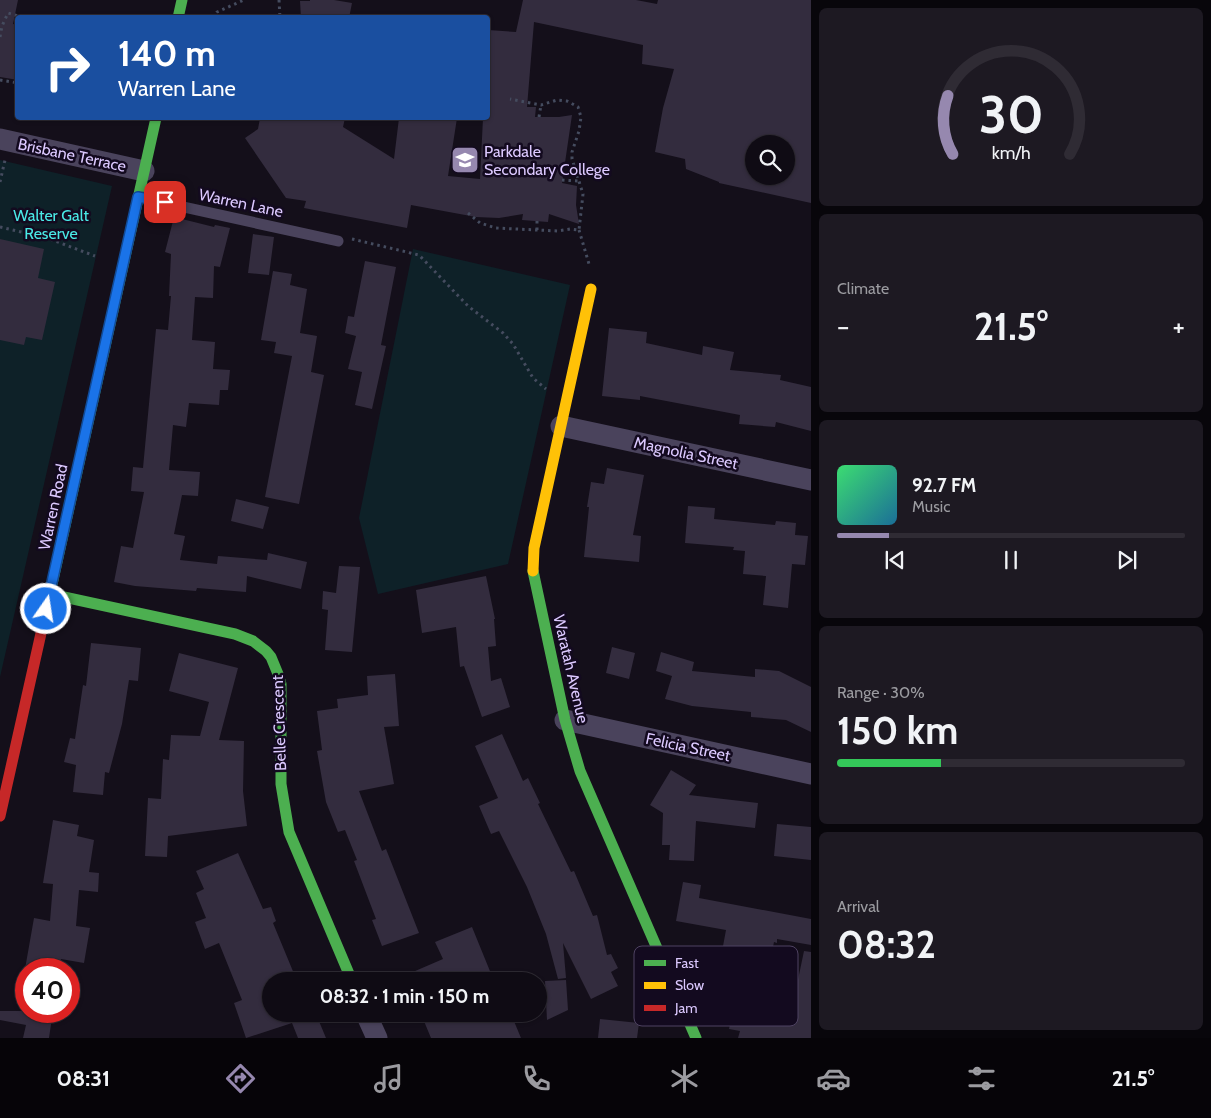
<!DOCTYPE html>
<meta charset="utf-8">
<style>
body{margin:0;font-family:Cabin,sans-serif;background:#1d1922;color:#f1f3f6;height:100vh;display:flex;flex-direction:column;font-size:19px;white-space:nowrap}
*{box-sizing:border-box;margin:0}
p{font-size:16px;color:#9b9ba0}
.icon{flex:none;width:28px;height:28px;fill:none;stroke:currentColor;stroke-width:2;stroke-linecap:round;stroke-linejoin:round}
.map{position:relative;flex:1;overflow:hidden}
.details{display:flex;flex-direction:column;gap:8px;padding:8px;background:#08060b;width:400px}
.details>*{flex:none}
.hud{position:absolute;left:15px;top:15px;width:475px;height:105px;border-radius:5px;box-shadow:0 1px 4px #0004,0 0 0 1px #2f2b34;background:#1a4fa0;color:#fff;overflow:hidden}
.fabs{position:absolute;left:745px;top:135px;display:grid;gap:10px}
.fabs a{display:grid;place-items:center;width:50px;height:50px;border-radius:50%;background:#0f0b14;box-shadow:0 1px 4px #0004,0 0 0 1px #2f2b34;font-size:25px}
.speed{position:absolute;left:15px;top:958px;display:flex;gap:10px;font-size:25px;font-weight:700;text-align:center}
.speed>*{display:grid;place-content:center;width:65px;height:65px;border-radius:50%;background:#0f0b14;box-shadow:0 1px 4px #0004,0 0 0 1px #2f2b34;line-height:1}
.speed .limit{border:8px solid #d22;background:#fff;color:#111}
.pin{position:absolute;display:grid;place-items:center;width:42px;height:42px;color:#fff;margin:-21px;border-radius:10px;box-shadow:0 2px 8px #0006}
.me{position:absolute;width:55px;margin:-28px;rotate:13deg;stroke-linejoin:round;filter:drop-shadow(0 0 4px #0008)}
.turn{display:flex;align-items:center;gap:18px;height:105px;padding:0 20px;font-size:22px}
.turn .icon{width:65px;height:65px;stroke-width:2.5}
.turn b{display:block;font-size:35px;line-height:42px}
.big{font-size:38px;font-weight:700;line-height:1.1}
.details .widget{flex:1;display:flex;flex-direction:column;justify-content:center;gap:8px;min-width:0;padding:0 18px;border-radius:8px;background:#1d1922}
.details .dial{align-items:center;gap:0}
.dial svg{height:130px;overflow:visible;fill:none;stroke:#2f2b34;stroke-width:7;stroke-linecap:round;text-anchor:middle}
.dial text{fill:#f1f3f6;stroke:none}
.song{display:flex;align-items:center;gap:15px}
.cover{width:60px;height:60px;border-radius:8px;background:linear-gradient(135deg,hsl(140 70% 55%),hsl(200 70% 35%))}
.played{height:5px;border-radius:2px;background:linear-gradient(90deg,#9688af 15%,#2f2b34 15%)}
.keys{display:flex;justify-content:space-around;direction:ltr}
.heat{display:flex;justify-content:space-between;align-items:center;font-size:28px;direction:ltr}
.charge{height:8px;border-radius:4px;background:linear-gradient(90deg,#34c759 30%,#2f2b34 0)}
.trip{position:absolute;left:262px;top:972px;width:285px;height:50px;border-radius:25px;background:#0f0b14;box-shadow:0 1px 4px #0004,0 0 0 1px #2f2b34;font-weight:700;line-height:50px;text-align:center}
.menu{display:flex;height:80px;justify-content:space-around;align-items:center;background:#060408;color:#9b9ba0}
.menu .icon{width:35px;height:35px}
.menu .active{color:#9688af}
.menu b{font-size:22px;color:#f1f3f6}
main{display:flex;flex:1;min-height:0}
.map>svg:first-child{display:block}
.green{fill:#0e2128}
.building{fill:#332c3e;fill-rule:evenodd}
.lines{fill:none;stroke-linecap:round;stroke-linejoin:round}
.path{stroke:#454c5f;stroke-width:3;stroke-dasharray:2.5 4;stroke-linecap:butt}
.lane{stroke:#4a435c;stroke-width:11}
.street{stroke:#4a435c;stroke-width:21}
.fast{stroke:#4caf50;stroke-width:11}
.slow{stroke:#ffc107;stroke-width:11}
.jam{stroke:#c62828;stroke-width:11}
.route-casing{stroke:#114b97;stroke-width:12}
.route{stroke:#1a73e8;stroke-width:9}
.labels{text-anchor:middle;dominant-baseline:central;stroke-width:5;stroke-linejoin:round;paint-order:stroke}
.poi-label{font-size:16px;fill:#dcc9ff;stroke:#130a1f;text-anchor:start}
.street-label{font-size:16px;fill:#dcc9ff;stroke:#130a1f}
.park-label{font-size:16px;fill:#4ae9e6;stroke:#130a1f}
.key{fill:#130a1f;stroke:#4f4362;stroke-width:1}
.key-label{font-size:14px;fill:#dcc9ff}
</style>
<main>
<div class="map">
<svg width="811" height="1038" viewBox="0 0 811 1038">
<rect width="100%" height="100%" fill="#140f1a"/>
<path class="green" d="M 0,160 L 112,186 L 0,677 Z
M 413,249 L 570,285 L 508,564 L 378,594 L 359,518 Z"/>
<path class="building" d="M 0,0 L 18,0 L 13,24 L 18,25 L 18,80 L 0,77 Z
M 310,0 L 334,0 L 352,3 L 349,18 L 301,18 L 300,1 L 310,1 Z
M 523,0 L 636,0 L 657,4 L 658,0 L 811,0 L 811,203 L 719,183 L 719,182 L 686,169 L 685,159 L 655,152 L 663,108 L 674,69 L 642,64 L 643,45 L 534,22 L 527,107 L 536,107 L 535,117 L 559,117 L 572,115 L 562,183 L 577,186 L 576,205 L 579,224 L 549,214 L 548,222 L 522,220 L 523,214 L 499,218 L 476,217 L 411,205 L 407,228 L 304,208 L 306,201 L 286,198 L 245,138 L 258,129 L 260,118 L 345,118 L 343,127 L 394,159 L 399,118 L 457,118 L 448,176 L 480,179 L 483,118 L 488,118 L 488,30 L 516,32 ZM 754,144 L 786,144 L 786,176 L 754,176 Z
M 174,217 L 214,227 L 215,225 L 230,228 L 220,267 L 214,266 L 213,298 L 195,297 L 192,340 L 215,342 L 213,369 L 230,370 L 228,390 L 220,390 L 219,405 L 189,403 L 186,427 L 173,425 L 169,470 L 200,472 L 198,496 L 182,495 L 174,534 L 185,536 L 180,560 L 217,564 L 218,556 L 267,560 L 268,553 L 307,562 L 301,589 L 247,576 L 246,592 L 197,588 L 196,591 L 135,586 L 114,582 L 121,546 L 133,548 L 144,492 L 131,491 L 133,467 L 143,468 L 156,329 L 168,330 L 171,296 L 169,296 L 171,254 L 165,252 Z
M 253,234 L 274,237 L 269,275 L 248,273 Z
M 0,239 L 44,249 L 38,278 L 55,282 L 42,340 L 26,337 L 24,345 L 0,340 Z
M 365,261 L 396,267 L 381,345 L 386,346 L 372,409 L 355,405 L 362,372 L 348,369 L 356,336 L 345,333 L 348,316 L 354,317 Z
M 273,271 L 292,274 L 290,285 L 307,289 L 300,333 L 317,336 L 311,372 L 324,375 L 299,504 L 265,497 L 292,356 L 274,353 L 276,342 L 261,340 Z
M 609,328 L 647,332 L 646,343 L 702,355 L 703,346 L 734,352 L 730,370 L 781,375 L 780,380 L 811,387 L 811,431 L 776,422 L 775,427 L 739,424 L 740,415 L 640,396 L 640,400 L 602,396 Z
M 607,468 L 644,475 L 633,535 L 641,536 L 639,562 L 584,557 L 589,507 L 587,507 L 591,482 L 604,484 Z
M 236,499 L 269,507 L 263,529 L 231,521 Z
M 688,506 L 715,508 L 714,519 L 775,525 L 776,521 L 796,523 L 795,535 L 808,536 L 805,565 L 792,564 L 788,608 L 763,605 L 766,576 L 743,574 L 745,551 L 733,550 L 734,547 L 685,543 Z
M 339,566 L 360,567 L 352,652 L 325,650 L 328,610 L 322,609 L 323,591 L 336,593 Z
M 486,576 L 495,619 L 494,619 L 496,646 L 488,647 L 491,681 L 501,678 L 510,707 L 482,717 L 464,666 L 460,667 L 456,627 L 422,633 L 416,590 Z
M 91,643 L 141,648 L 138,681 L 129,680 L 122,724 L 109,773 L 105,772 L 103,795 L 73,792 L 76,765 L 64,762 L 70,738 L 75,739 L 83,685 L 86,686 Z
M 612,647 L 635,653 L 629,679 L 606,673 Z
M 661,652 L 694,662 L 692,671 L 755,677 L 755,669 L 779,671 L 811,687 L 811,732 L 786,720 L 751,717 L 751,712 L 692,706 L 665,699 L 672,676 L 656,671 Z
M 179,653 L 238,668 L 219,740 L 244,741 L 243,791 L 247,826 L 168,836 L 167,857 L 145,856 L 148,798 L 161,799 L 163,759 L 169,760 L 171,735 L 200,736 L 209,702 L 169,691 Z
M 395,674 L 399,726 L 384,727 L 394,784 L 359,791 L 382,851 L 386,849 L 419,933 L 382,946 L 372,920 L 376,919 L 354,861 L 357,860 L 345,830 L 338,832 L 326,802 L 317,751 L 322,750 L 317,711 L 338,708 L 337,699 L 368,695 L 367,676 Z
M 502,734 L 523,781 L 528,778 L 540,803 L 538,804 L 571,872 L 574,871 L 593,916 L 597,915 L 607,955 L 611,954 L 618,968 L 611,972 L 618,986 L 591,999 L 563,943 L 566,978 L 558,979 L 546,934 L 527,887 L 499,831 L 491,834 L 479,806 L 498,798 L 475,746 Z
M 671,770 L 696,785 L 689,795 L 758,803 L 755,828 L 696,821 L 694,861 L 669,860 L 670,845 L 662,845 L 663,813 L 650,805 Z
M 53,820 L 79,825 L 77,836 L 94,840 L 89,872 L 99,873 L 98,892 L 79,890 L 76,926 L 90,928 L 84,963 L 61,959 L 59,969 L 25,969 L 34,918 L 50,921 L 53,884 L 43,883 Z
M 777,824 L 811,827 L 811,860 L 774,856 Z
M 238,853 L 263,909 L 271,907 L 276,921 L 273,923 L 297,981 L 271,981 L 271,1014 L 316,1014 L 326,1038 L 298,1038 L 292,1023 L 246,1038 L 234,1003 L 242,1000 L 219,943 L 205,949 L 195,922 L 206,918 L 196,893 L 204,889 L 196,871 Z
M 683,882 L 701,885 L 699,898 L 811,919 L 811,945 L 777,939 L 777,943 L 774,942 L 761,1007 L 791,1013 L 804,951 L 811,952 L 811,1038 L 738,1038 L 740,1031 L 729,1029 L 736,993 L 715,989 L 726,930 L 676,921 Z
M 472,927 L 494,981 L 392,981 L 443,959 L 435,942 Z
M 566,980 L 568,1010 L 547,1020 L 545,981 Z
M 0,1011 L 53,1011 L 49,1038 L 23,1038 L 26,1025 L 0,1020 Z
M 421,1014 L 511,1014 L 521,1038 L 431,1038 Z
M 600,1019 L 639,1023 L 637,1038 L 598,1038 Z"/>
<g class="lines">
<path class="path" d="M 279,0 L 280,18
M 205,17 L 207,18
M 213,18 L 217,12 L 244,0
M 0,37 L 2,26 L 8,13 L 25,18
M 0,80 L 18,83
M 539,117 L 541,105
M 562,180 L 579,181
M 0,182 L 5,160
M 468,213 L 480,223 L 496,228 L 558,231 L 570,229 L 579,230 L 583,194 L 572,159 L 572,152 L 579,131 L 581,117 L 578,107 L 567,101 L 557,100 L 541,105 L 510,99
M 0,227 L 47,238 L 95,256
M 537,230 L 537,221
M 579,230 L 589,264
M 352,239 L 419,255 L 468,306 L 503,333 L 513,344 L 533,378 L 546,389"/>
<path class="lane" d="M 138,197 L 338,241"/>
<path class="street" d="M 0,139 L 144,171
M 561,426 L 811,480
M 565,720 L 811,774
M 366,1014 L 377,1038"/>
<path class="fast" d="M 178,18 L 182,0
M 533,571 L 565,720 L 580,771 L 696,1038
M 50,594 L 235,634 L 253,641 L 266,651 L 271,657 L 278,674 L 281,684 L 281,784 L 289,832 L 352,981
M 44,620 L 156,118"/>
<path class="slow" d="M 533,571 L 534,548 L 591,289"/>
<path class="jam" d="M 0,816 L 44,620"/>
</g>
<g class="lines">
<defs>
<path id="route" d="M 46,609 L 138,197 L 165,202"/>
</defs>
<use href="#route" class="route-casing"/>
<use href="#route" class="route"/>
</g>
<defs>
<symbol id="school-square" viewBox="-11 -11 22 22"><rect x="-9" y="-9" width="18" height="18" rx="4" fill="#9688af" stroke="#130a1f"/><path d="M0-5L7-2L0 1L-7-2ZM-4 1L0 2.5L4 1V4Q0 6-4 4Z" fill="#fff"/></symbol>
</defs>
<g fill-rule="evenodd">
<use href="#school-square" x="449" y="144" width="32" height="32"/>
</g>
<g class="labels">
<g class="poi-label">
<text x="484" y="151">Parkdale<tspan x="484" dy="18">Secondary College</tspan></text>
</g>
<g class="street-label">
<text transform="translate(72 155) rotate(12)">Brisbane Terrace</text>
<text transform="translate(241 203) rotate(12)">Warren Lane</text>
<text transform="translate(686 453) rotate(12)">Magnolia Street</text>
<text transform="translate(53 507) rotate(-78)">Warren Road</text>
<text transform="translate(571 669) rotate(77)">Waratah Avenue</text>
<text transform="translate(279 723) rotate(-92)">Belle Crescent</text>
<text transform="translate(688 747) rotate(12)">Felicia Street</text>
</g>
<g class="park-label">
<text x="51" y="215">Walter Galt<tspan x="51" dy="18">Reserve</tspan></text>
</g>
</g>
<rect x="634" y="946" width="164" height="80" rx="8" class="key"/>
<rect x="644" y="960" width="22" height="6" fill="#4caf50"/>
<rect x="644" y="982" width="22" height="7" fill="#ffc107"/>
<rect x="644" y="1005" width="22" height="6" fill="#c62828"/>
<g class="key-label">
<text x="675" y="968">Fast</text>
<text x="675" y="990">Slow</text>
<text x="675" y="1013">Jam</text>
</g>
</svg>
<div class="fabs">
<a><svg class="icon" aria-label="search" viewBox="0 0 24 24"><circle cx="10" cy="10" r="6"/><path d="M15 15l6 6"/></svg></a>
</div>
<div class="speed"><div class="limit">40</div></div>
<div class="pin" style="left:165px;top:202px;background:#d93025"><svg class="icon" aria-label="arrive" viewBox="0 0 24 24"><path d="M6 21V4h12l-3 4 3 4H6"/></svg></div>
<svg class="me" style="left:46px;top:609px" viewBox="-20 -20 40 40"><circle r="17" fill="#1a73e8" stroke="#fff" stroke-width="3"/><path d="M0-11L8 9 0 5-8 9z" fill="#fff"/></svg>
<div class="trip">08:32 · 1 min · 150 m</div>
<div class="hud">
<div class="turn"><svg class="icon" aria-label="right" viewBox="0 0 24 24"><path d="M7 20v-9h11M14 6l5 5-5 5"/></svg><div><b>140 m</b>Warren Lane</div></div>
</div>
</div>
<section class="details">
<div class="widget dial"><svg viewBox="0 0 100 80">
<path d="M14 69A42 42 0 1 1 86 69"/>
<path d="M14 69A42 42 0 0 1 11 33" stroke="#9688af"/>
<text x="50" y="56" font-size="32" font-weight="700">30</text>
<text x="50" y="72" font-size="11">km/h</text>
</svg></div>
<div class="widget"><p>Climate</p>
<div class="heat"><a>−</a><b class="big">21.5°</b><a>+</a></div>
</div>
<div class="widget">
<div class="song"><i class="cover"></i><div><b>92.7 FM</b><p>Music</p></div></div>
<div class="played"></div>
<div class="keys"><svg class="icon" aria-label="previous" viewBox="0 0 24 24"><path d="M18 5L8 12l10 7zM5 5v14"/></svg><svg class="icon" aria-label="pause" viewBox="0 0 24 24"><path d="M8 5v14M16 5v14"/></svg><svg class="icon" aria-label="next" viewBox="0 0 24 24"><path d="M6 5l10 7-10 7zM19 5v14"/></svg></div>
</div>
<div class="widget"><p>Range · 30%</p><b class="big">150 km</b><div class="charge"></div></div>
<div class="widget"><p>Arrival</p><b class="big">08:32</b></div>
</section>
</main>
<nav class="menu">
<b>08:31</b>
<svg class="icon active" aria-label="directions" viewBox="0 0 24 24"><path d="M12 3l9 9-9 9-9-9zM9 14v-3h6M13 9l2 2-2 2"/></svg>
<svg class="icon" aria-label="music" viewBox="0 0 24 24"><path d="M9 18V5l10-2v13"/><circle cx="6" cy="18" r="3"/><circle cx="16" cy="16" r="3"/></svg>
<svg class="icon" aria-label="phone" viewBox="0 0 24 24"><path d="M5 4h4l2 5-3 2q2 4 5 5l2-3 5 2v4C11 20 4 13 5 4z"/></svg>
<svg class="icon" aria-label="climate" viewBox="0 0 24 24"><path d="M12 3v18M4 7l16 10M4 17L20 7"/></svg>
<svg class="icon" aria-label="car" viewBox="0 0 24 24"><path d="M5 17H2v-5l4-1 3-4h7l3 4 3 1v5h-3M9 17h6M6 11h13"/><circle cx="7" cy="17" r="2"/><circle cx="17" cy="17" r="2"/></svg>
<svg class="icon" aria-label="filters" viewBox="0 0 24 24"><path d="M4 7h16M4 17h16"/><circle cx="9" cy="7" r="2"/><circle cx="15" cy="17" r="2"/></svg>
<b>21.5°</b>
</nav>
